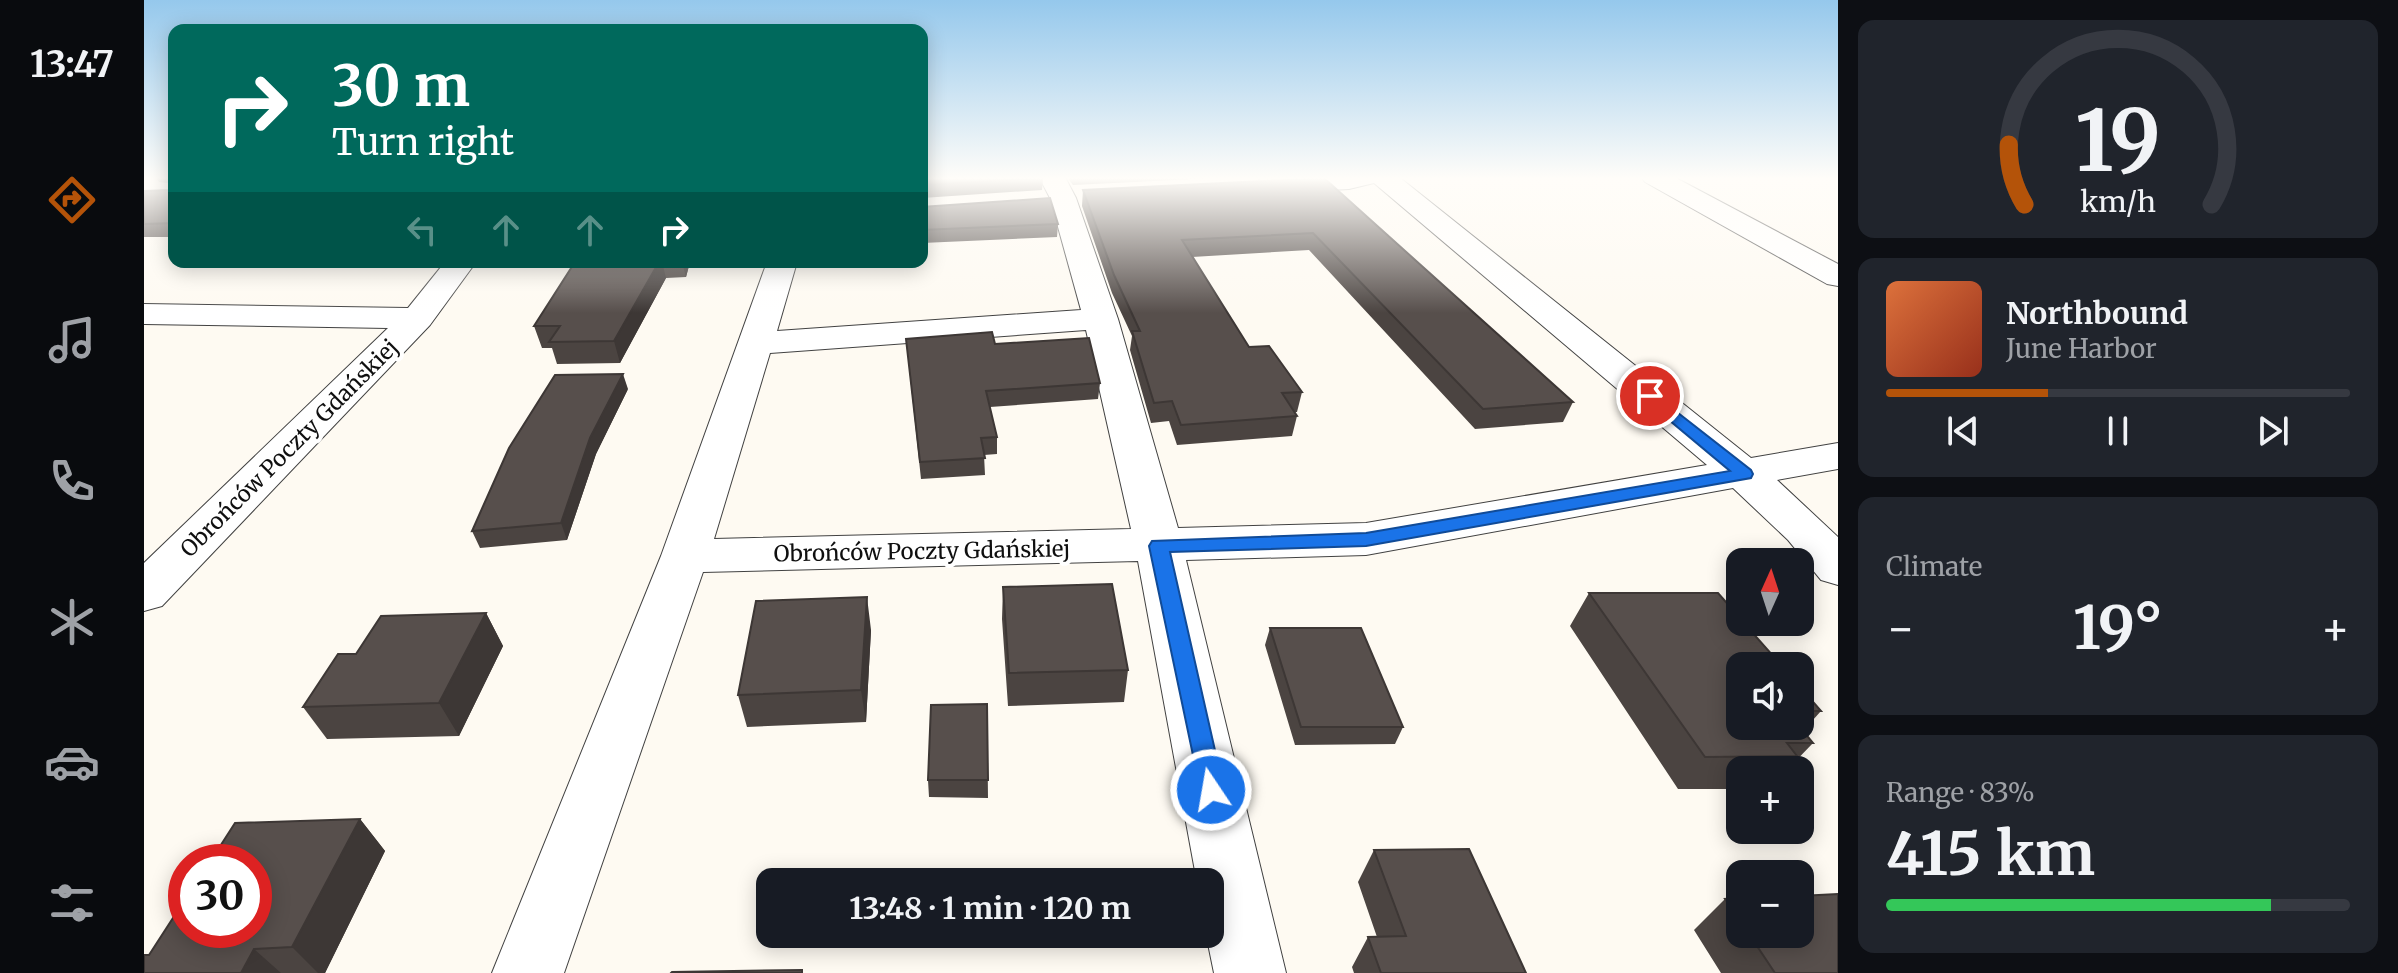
<!DOCTYPE html>
<meta charset="utf-8">
<style>
body{margin:0;font-family:Merriweather,serif;background:#20242c;color:#f1f3f6;height:100vh;display:flex;flex-direction:column;font-size:30px;white-space:nowrap}
*{box-sizing:border-box;margin:0}
p{font-size:26px;color:#9ea1a6}
.icon{flex:none;width:44px;height:44px;fill:none;stroke:currentColor;stroke-width:2;stroke-linecap:round;stroke-linejoin:round}
.map{position:relative;flex:1;overflow:hidden}
.side{display:flex;flex-direction:column;gap:20px;padding:20px;background:#0d0f14;width:560px}
.side>*{flex:none}
.banner{position:absolute;left:24px;top:24px;width:760px;height:244px;border-radius:16px;box-shadow:0 4px 20px #0003;background:#00695c;color:#fff;overflow:hidden}
.needle{width:52px;rotate:3deg}
.tools{position:absolute;left:1582px;top:548px;display:grid;gap:16px}
.tools a{display:grid;place-items:center;width:88px;height:88px;border-radius:16px;background:#171b24;box-shadow:0 4px 20px #0003;font-size:40px}
.speed{position:absolute;left:24px;top:844px;display:flex;gap:16px;font-size:40px;font-weight:700;text-align:center}
.speed>*{display:grid;place-content:center;width:104px;height:104px;border-radius:50%;background:#171b24;box-shadow:0 4px 20px #0003;line-height:1}
.speed .limit{border:12px solid #d22;background:#fff;color:#111}
.pin{position:absolute;display:grid;place-items:center;width:68px;height:68px;color:#fff;margin:-34px;border:4px solid #fff;border-radius:50%;box-shadow:0 2px 8px #0007}
.me{position:absolute;width:88px;margin:-44px;rotate:348deg;stroke-linejoin:round;filter:drop-shadow(0 0 6px #0008)}
.turn{display:flex;align-items:center;gap:28px;height:168px;padding:0 32px;font-size:36px}
.turn .icon{width:104px;height:104px;stroke-width:2.5}
.turn b{display:block;font-size:56px;line-height:68px}
.lanes{display:flex;align-items:center;height:76px;padding:0 32px;background:#0003;justify-content:center;gap:40px;direction:ltr}
.lanes .off{opacity:.35}
.big{font-size:60px;font-weight:700;line-height:1.1}
.side .tile{flex:1;display:flex;flex-direction:column;justify-content:center;gap:12px;min-width:0;padding:0 28px;border-radius:16px;background:#20242c}
.side .dial{align-items:center;gap:0}
.dial svg{height:208px;overflow:visible;fill:none;stroke:#363941;stroke-width:7;stroke-linecap:round;text-anchor:middle}
.dial text{fill:#f1f3f6;stroke:none}
.song{display:flex;align-items:center;gap:24px}
.cover{width:96px;height:96px;border-radius:12px;background:linear-gradient(135deg,hsl(20 70% 55%),hsl(10 70% 35%))}
.played{height:8px;border-radius:4px;background:linear-gradient(90deg,#b45309 35%,#363941 35%)}
.keys{display:flex;justify-content:space-around;direction:ltr}
.heat{display:flex;justify-content:space-between;align-items:center;font-size:44px;direction:ltr}
.charge{height:12px;border-radius:6px;background:linear-gradient(90deg,#34c759 83%,#363941 0)}
.trip{position:absolute;left:612px;top:868px;width:468px;height:80px;border-radius:16px;background:#171b24;box-shadow:0 4px 20px #0003;font-weight:700;line-height:80px;text-align:center}
main{display:flex;flex:1;min-height:0}
.tabs{display:flex;flex-direction:column;width:144px;justify-content:space-around;align-items:center;background:#090b0e;color:#9ea1a6}
.tabs .icon{width:56px;height:56px}
.tabs .current{color:#b45309}
.tabs b{font-size:36px;color:#f1f3f6}
.map>svg:first-child{display:block}
.lines{fill:none;stroke-linecap:round;stroke-linejoin:round}
.minor-casing{stroke:#424242;stroke-width:2}
.minor{fill:#fff;fill-rule:evenodd}
.wall{fill:#4b4441}
.shaded-wall{fill:#3d3735}
.building{fill:#574f4c;stroke:#3d3735;stroke-width:2}
.route{fill:#1a73e8;stroke:#114b97;stroke-width:2}
.labels{text-anchor:middle;dominant-baseline:central;stroke-width:8;stroke-linejoin:round;paint-order:stroke}
.street-label{font-size:22px;fill:#0f0f0f;stroke:#fff}
</style>
<main>
<nav class="tabs">
<b>13:47</b>
<svg class="icon current" aria-label="directions" viewBox="0 0 24 24"><path d="M12 3l9 9-9 9-9-9zM9 14v-3h6M13 9l2 2-2 2"/></svg>
<svg class="icon" aria-label="music" viewBox="0 0 24 24"><path d="M9 18V5l10-2v13"/><circle cx="6" cy="18" r="3"/><circle cx="16" cy="16" r="3"/></svg>
<svg class="icon" aria-label="phone" viewBox="0 0 24 24"><path d="M5 4h4l2 5-3 2q2 4 5 5l2-3 5 2v4C11 20 4 13 5 4z"/></svg>
<svg class="icon" aria-label="climate" viewBox="0 0 24 24"><path d="M12 3v18M4 7l16 10M4 17L20 7"/></svg>
<svg class="icon" aria-label="car" viewBox="0 0 24 24"><path d="M5 17H2v-5l4-1 3-4h7l3 4 3 1v5h-3M9 17h6M6 11h13"/><circle cx="7" cy="17" r="2"/><circle cx="17" cy="17" r="2"/></svg>
<svg class="icon" aria-label="filters" viewBox="0 0 24 24"><path d="M4 7h16M4 17h16"/><circle cx="9" cy="7" r="2"/><circle cx="15" cy="17" r="2"/></svg>
</nav>
<div class="map">
<svg width="1694" height="973" viewBox="0 0 1694 973">
<rect width="100%" height="100%" fill="#fefaf2"/>
<g class="lines">
<defs>
<path id="minor" d="M 895,177 L 921,177 L 932,198 L 974,319 L 1034,528 L 1222,523 L 1563,465 L 1230,183 L 1205,189 L 1125,193 L 1116,191 L 1112,185 L 1116,179 L 1125,177 L 1255,177 L 1607,458 L 1694,443 L 1694,469 L 1633,480 L 1694,537 L 1694,585 L 1677,580 L 1644,540 L 1589,488 L 1222,555 L 1042,560 L 1142,973 L 1070,973 L 1062,934 L 1066,934 L 1066,882 L 1053,882 L 994,561 L 559,572 L 420,973 L 348,973 L 517,556 L 623,262 L 653,262 L 633,331 L 937,310 L 906,198 ZM 942,330 L 987,529 L 570,539 L 626,353 Z
M 1497,177 L 1530,177 L 1694,264 L 1694,286 L 1683,284 L 1501,182 Z
M 301,262 L 332,262 L 286,325 L 18,606 L 0,611 L 0,563 L 244,328 L 0,324 L 0,304 L 264,308 Z"/>
</defs>
<use href="#minor" class="minor-casing"/>
<use href="#minor" class="minor"/>
</g>
<path class="wall" d="M 12,177 L 30,177 L 30,237 L 0,237 L 0,191 L 25,190 L 25,183 L 15,182 Z
M 778,177 L 899,178 L 898,190 L 778,198 Z
M 923,177 L 1091,177 L 929,185 Z
M 1180,178 L 1429,402 L 1419,422 L 1331,429 L 1165,250 L 1048,257 L 1105,347 L 1158,392 L 1153,412 L 1151,412 L 1153,416 L 1148,436 L 1033,445 L 1025,421 L 1007,423 L 986,350 L 988,336 L 968,293 L 938,206 L 939,190 Z
M 778,207 L 914,224 L 913,237 L 778,243 Z
M 431,262 L 546,262 L 542,277 L 522,278 L 476,363 L 413,364 L 408,348 L 398,348 L 390,326 Z
M 762,339 L 851,344 L 956,383 L 954,399 L 846,407 L 853,437 L 853,454 L 840,455 L 841,475 L 777,479 Z
M 484,389 L 452,454 L 423,540 L 336,548 L 328,531 Z
M 859,587 L 984,670 L 980,702 L 864,706 L 858,619 Z
M 1445,593 L 1596,726 L 1656,726 L 1656,687 L 1677,711 L 1659,731 L 1669,743 L 1643,770 L 1596,770 L 1596,789 L 1534,789 L 1426,626 Z
M 342,613 L 359,646 L 315,736 L 183,739 L 159,707 L 212,654 Z
M 1126,628 L 1259,727 L 1251,744 L 1151,745 L 1121,645 Z
M 727,630 L 722,722 L 603,727 L 594,695 Z
M 843,704 L 844,798 L 785,797 L 784,780 Z
M 216,819 L 241,851 L 181,973 L 0,973 L 5,955 Z
M 1230,850 L 1382,973 L 1210,973 L 1208,967 L 1224,937 L 1233,937 L 1214,882 Z
M 1596,898 L 1596,934 L 1656,934 L 1694,973 L 1577,973 L 1550,930 L 1581,899 Z"/>
<path class="shaded-wall" d="M 515,262 L 518,262 L 522,278 L 476,363 L 470,341 Z
M 538,262 L 546,262 L 542,277 Z
M 479,374 L 484,389 L 452,454 L 423,540 L 417,523 L 446,438 Z
M 723,597 L 727,630 L 722,722 L 717,690 Z
M 342,613 L 359,646 L 315,736 L 295,703 Z
M 216,819 L 241,851 L 181,973 L 174,973 L 148,947 Z
M 110,949 L 137,973 L 97,973 Z"/>
<path class="building" d="M 25,177 L 30,177 L 30,223 L 0,224 L 0,191 L 25,190 Z
M 778,177 L 898,177 L 899,178 L 778,185 Z
M 1180,178 L 1429,402 L 1339,409 L 1169,233 L 1038,240 L 1105,347 L 1125,346 L 1158,392 L 1138,393 L 1153,416 L 1037,425 L 1028,401 L 1010,403 L 988,331 L 996,331 L 970,275 L 939,190 Z
M 906,198 L 914,224 L 778,230 L 778,207 Z
M 431,262 L 515,262 L 470,341 L 405,342 L 416,326 L 390,326 Z
M 848,332 L 851,344 L 945,338 L 956,383 L 842,391 L 853,437 L 837,438 L 841,458 L 776,462 L 762,339 Z
M 479,374 L 446,438 L 417,523 L 328,531 L 365,448 L 411,375 Z
M 968,584 L 984,670 L 865,673 L 859,587 Z
M 1445,593 L 1574,593 L 1596,618 L 1596,622 L 1599,622 L 1638,666 L 1596,666 L 1596,726 L 1655,726 L 1669,743 L 1643,743 L 1653,756 L 1561,757 Z
M 723,597 L 717,690 L 594,695 L 612,601 Z
M 342,613 L 295,703 L 159,707 L 194,654 L 212,654 L 237,616 Z
M 1126,628 L 1217,628 L 1259,727 L 1157,727 Z
M 1656,687 L 1677,711 L 1656,711 Z
M 843,704 L 844,780 L 784,780 L 787,705 Z
M 216,819 L 148,947 L 110,949 L 97,973 L 0,973 L 0,955 L 5,955 L 42,898 L 42,930 L 110,930 L 110,862 L 66,862 L 91,823 Z
M 1325,849 L 1382,973 L 1237,973 L 1224,937 L 1262,936 L 1230,850 Z
M 1694,894 L 1694,973 L 1631,973 L 1605,934 L 1656,934 L 1656,896 Z
M 1596,898 L 1596,921 L 1581,899 Z
M 658,970 L 658,973 L 527,973 L 528,972 Z"/>
<linearGradient id="sky" x2="0" y2="1"><stop stop-color="#95c8ec"/><stop offset="0.57" stop-color="#fffdf9"/><stop offset="1" stop-color="#fffdf9" stop-opacity="0"/></linearGradient>
<rect width="1694" height="313" fill="url(#sky)"/>
<path class="route" d="M 1506,391 L 1607,470 L 1609,474 L 1607,478 L 1222,546 L 1026,552 L 1080,790 L 1076,798 L 1067,801 L 1058,798 L 1005,546 L 1008,541 L 1222,533 L 1586,471 L 1501,400 L 1501,393 Z"/>
<g class="labels">
<g class="street-label">
<text transform="translate(145 448) rotate(-45)">Obrońców Poczty Gdańskiej</text>
<text transform="translate(778 551) rotate(-1)">Obrońców Poczty Gdańskiej</text>
</g>
</g>
</svg>
<div class="tools">
<a><svg class="needle" viewBox="-14 -14 28 28"><path d="M0-13l5 13h-10z" fill="#e53935"/><path d="M0 13l5-13h-10z" fill="#9ea1a6"/></svg></a>
<a><svg class="icon" aria-label="sound" viewBox="0 0 24 24"><path d="M4 9h4l5-4v14l-5-4H4zM17 9q2 3 0 6"/></svg></a>
<a>+</a>
<a>−</a>
</div>
<div class="speed"><div class="limit">30</div></div>
<div class="pin" style="left:1506px;top:396px;background:#d93025"><svg class="icon" aria-label="arrive" viewBox="0 0 24 24"><path d="M6 21V4h12l-3 4 3 4H6"/></svg></div>
<svg class="me" style="left:1067px;top:790px" viewBox="-20 -20 40 40"><circle r="17" fill="#1a73e8" stroke="#fff" stroke-width="3"/><path d="M0-11L8 9 0 5-8 9z" fill="#fff"/></svg>
<div class="trip">13:48 · 1 min · 120 m</div>
<div class="banner">
<div class="turn"><svg class="icon" aria-label="right" viewBox="0 0 24 24"><path d="M7 20v-9h11M14 6l5 5-5 5"/></svg><div><b>30 m</b>Turn right</div></div>
<div class="lanes"><svg class="icon off" aria-label="left" viewBox="0 0 24 24"><path d="M17 20v-9H6M10 6l-5 5 5 5"/></svg><svg class="icon off" aria-label="ahead" viewBox="0 0 24 24"><path d="M12 20V5M6 11l6-6 6 6"/></svg><svg class="icon off" aria-label="ahead" viewBox="0 0 24 24"><path d="M12 20V5M6 11l6-6 6 6"/></svg><svg class="icon" aria-label="right" viewBox="0 0 24 24"><path d="M7 20v-9h11M14 6l5 5-5 5"/></svg></div>
</div>
</div>
<section class="side">
<div class="tile dial"><svg viewBox="0 0 100 80">
<path d="M14 69A42 42 0 1 1 86 69"/>
<path d="M14 69A42 42 0 0 1 8 46" stroke="#b45309"/>
<text x="50" y="56" font-size="32" font-weight="700">19</text>
<text x="50" y="72" font-size="11">km/h</text>
</svg></div>
<div class="tile">
<div class="song"><i class="cover"></i><div><b>Northbound</b><p>June Harbor</p></div></div>
<div class="played"></div>
<div class="keys"><svg class="icon" aria-label="previous" viewBox="0 0 24 24"><path d="M18 5L8 12l10 7zM5 5v14"/></svg><svg class="icon" aria-label="pause" viewBox="0 0 24 24"><path d="M8 5v14M16 5v14"/></svg><svg class="icon" aria-label="next" viewBox="0 0 24 24"><path d="M6 5l10 7-10 7zM19 5v14"/></svg></div>
</div>
<div class="tile"><p>Climate</p>
<div class="heat"><a>−</a><b class="big">19°</b><a>+</a></div>
</div>
<div class="tile"><p>Range · 83%</p><b class="big">415 km</b><div class="charge"></div></div>
</section>
</main>
